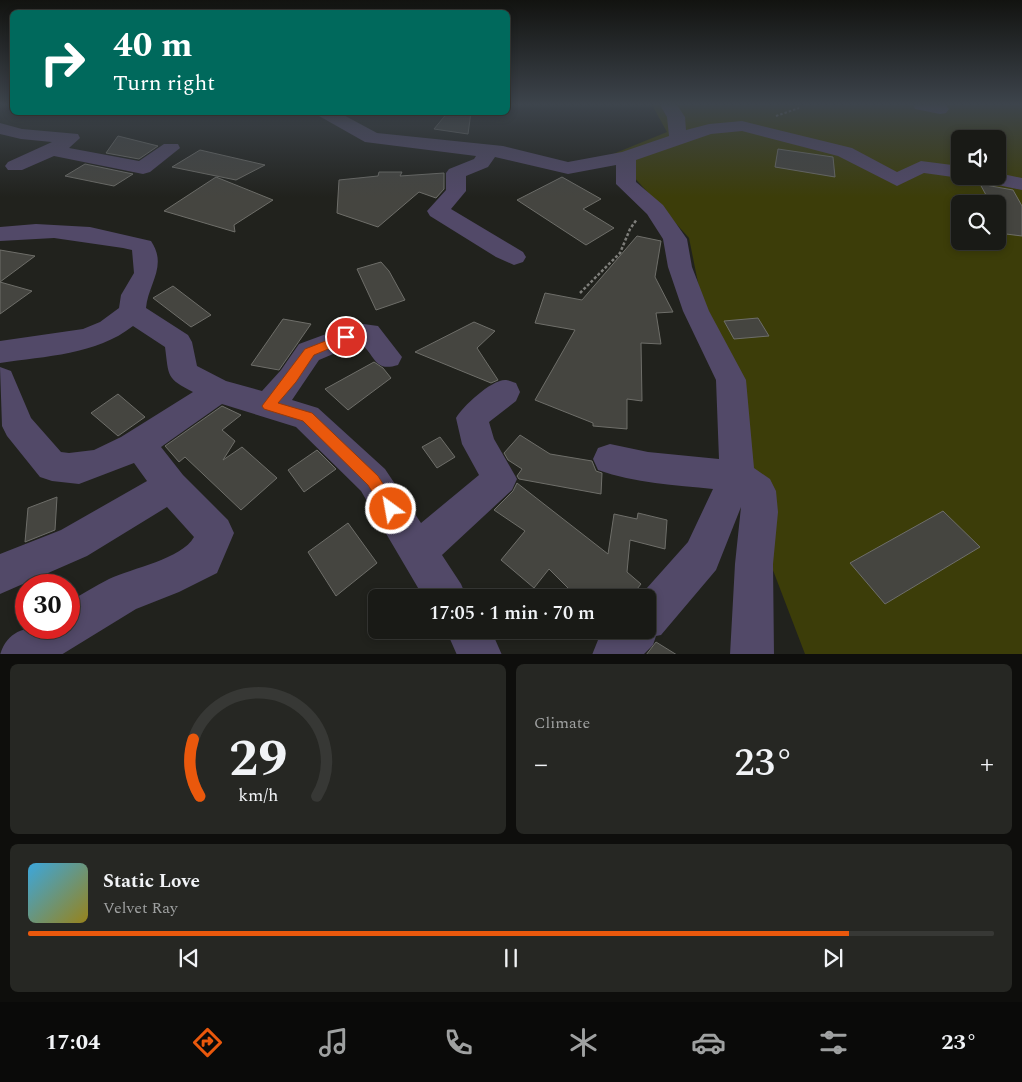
<!DOCTYPE html>
<meta charset="utf-8">
<style>
body{margin:0;font-family:Spectral,serif;background:#262723;color:#f1f3f6;height:100vh;display:flex;flex-direction:column;font-size:19px;white-space:nowrap}
*{box-sizing:border-box;margin:0}
p{font-size:16px;color:#9fa1a1}
.icon{flex:none;width:28px;height:28px;fill:none;stroke:currentColor;stroke-width:2;stroke-linecap:round;stroke-linejoin:round}
.map{position:relative;height:654px;overflow:hidden}
.details{display:flex;flex-direction:column;gap:10px;padding:10px;background:#0e0e0c;flex:1}
.details>*{flex:none}
.hud{position:absolute;left:10px;top:10px;width:500px;height:105px;border-radius:8px;box-shadow:0 2px 8px #0003,0 0 0 1px #373835;background:#00695c;color:#fff;overflow:hidden}
.buttons{position:absolute;left:951px;top:130px;display:grid;gap:10px}
.buttons a{display:grid;place-items:center;width:55px;height:55px;border-radius:8px;background:#191a16;box-shadow:0 2px 8px #0003,0 0 0 1px #373835;font-size:25px}
.speed{position:absolute;left:15px;top:574px;display:flex;gap:10px;font-size:25px;font-weight:700;text-align:center}
.speed>*{display:grid;place-content:center;width:65px;height:65px;border-radius:50%;background:#191a16;box-shadow:0 2px 8px #0003,0 0 0 1px #373835;line-height:1}
.speed .limit{border:8px solid #d22;background:#fff;color:#111}
.pin{position:absolute;display:grid;place-items:center;width:42px;height:42px;color:#fff;margin:-21px;border:2px solid #fff;border-radius:50%;box-shadow:0 1px 5px #0007}
.me{position:absolute;width:55px;margin:-28px;rotate:328deg;stroke-linejoin:round;filter:drop-shadow(0 0 4px #0008)}
.turn{display:flex;align-items:center;gap:18px;height:105px;padding:0 20px;font-size:22px}
.turn .icon{width:65px;height:65px;stroke-width:2.5}
.turn b{display:block;font-size:35px;line-height:42px}
.big{font-size:38px;font-weight:600;line-height:1.1}
.details .card{flex:1;display:flex;flex-direction:column;justify-content:center;gap:8px;min-width:0;padding:0 18px;border-radius:8px;background:#262723}
.details .dial{align-items:center;gap:0}
.dial svg{height:130px;overflow:visible;fill:none;stroke:#373835;stroke-width:7;stroke-linecap:round;text-anchor:middle}
.dial text{fill:#f1f3f6;stroke:none}
.song{display:flex;align-items:center;gap:15px}
.cover{width:60px;height:60px;border-radius:8px;background:linear-gradient(135deg,hsl(200 70% 55%),hsl(50 70% 35%))}
.played{height:5px;border-radius:2px;background:linear-gradient(90deg,#ea580c 85%,#373835 85%)}
.keys{display:flex;justify-content:space-around;direction:ltr}
.heat{display:flex;justify-content:space-between;align-items:center;font-size:28px;direction:ltr}
.details .tiles{flex:1;display:grid;gap:10px;grid-template-columns:1fr 1fr}
.card:last-child{grid-column:span 2}
.trip{position:absolute;left:368px;top:589px;width:288px;height:50px;border-radius:8px;background:#191a16;box-shadow:0 2px 8px #0003,0 0 0 1px #373835;font-weight:600;line-height:50px;text-align:center}
.menu{display:flex;height:80px;justify-content:space-around;align-items:center;background:#0a0a09;color:#9fa1a1}
.menu .icon{width:35px;height:35px}
.menu .selected{color:#ea580c}
.menu b{font-size:22px;color:#f1f3f6}
.map>svg:first-child{display:block}
.green{fill:#3c3d09;fill-rule:evenodd}
.building{fill:#454540;stroke:#6e6e69}
.lines{fill:none;stroke-linecap:round;stroke-linejoin:round}
.path-far1{stroke:#7d7d79;stroke-width:2;stroke-dasharray:2.5 2;stroke-linecap:butt}
.path{stroke:#7d7d79;stroke-width:2.5;stroke-dasharray:3 2;stroke-linecap:butt}
.minor{fill:#524968;fill-rule:evenodd}
.route{fill:#ea580c;stroke:#983908}
</style>
<div class="map">
<svg width="1022" height="655" viewBox="0 0 1022 655">
<rect width="100%" height="100%" fill="#21221d"/>
<path class="green" d="M 652,105 L 1022,105 L 1022,654 L 805,654 L 737,476 L 689,238 L 613,154 L 667,132 ZM 960,139 L 998,139 L 998,176 L 960,176 ZM 960,204 L 998,204 L 998,241 L 960,241 Z"/>
<path class="building" d="M 448,112 L 471,112 L 468,134 L 434,129 Z
M 118,136 L 158,146 L 139,159 L 106,153 Z
M 778,149 L 833,157 L 835,177 L 775,167 Z
M 200,150 L 265,165 L 236,180 L 172,167 Z
M 85,164 L 133,174 L 114,186 L 65,176 Z
M 379,172 L 402,172 L 400,176 L 444,173 L 444,189 L 436,198 L 419,192 L 378,227 L 337,213 L 339,180 L 378,176 Z
M 216,177 L 273,200 L 234,225 L 235,232 L 164,211 Z
M 562,177 L 601,199 L 583,209 L 614,228 L 586,245 L 517,200 Z
M 980,184 L 1013,190 L 1022,206 L 1022,236 L 998,233 L 998,204 L 991,204 Z
M 637,236 L 661,241 L 655,277 L 673,312 L 656,313 L 661,344 L 641,343 L 642,401 L 627,399 L 627,429 L 593,426 L 593,423 L 535,400 L 575,330 L 535,323 L 545,293 L 582,300 Z
M 0,250 L 35,256 L 0,282 L 32,291 L 0,314 Z
M 381,262 L 389,271 L 405,300 L 376,310 L 357,269 Z
M 173,286 L 211,315 L 191,327 L 153,298 Z
M 758,318 L 769,336 L 734,339 L 724,321 Z
M 283,319 L 311,324 L 279,370 L 251,365 Z
M 474,322 L 495,331 L 477,348 L 498,380 L 491,383 L 415,352 Z
M 374,362 L 383,368 L 391,378 L 348,410 L 325,389 Z
M 118,394 L 145,417 L 118,436 L 91,413 Z
M 222,406 L 241,415 L 222,430 L 235,441 L 223,460 L 242,447 L 277,478 L 241,510 L 185,457 L 179,462 L 165,446 Z
M 520,435 L 550,454 L 592,461 L 596,471 L 602,473 L 601,494 L 519,479 L 517,476 L 522,469 L 508,460 L 504,453 Z
M 440,437 L 455,457 L 437,468 L 422,447 Z
M 317,450 L 336,469 L 304,492 L 288,470 Z
M 517,483 L 608,554 L 614,514 L 637,519 L 638,513 L 667,520 L 665,549 L 630,540 L 627,572 L 641,584 L 630,598 L 578,598 L 549,569 L 534,588 L 501,560 L 525,531 L 494,510 L 513,491 Z
M 57,497 L 55,530 L 25,542 L 28,508 Z
M 943,511 L 980,547 L 885,604 L 850,563 Z
M 348,523 L 377,563 L 336,596 L 308,552 Z
M 656,642 L 677,655 L 646,655 Z"/>
<g class="lines">
<path class="path-far1" d="M 776,116 L 799,108"/>
<path class="path" d="M 580,293 L 620,253 L 630,229 L 637,219"/>
<path class="minor" d="M 660,105 L 677,105 L 685,117 L 686,130 L 709,124 L 742,121 L 852,148 L 897,172 L 921,161 L 960,166 L 960,176 L 967,176 L 960,178 L 924,173 L 897,186 L 838,156 L 742,131 L 711,134 L 636,160 L 636,182 L 663,205 L 687,239 L 692,267 L 709,311 L 746,380 L 754,468 L 770,479 L 776,491 L 778,512 L 773,564 L 774,655 L 730,655 L 735,564 L 741,507 L 716,570 L 661,635 L 656,636 L 653,645 L 643,655 L 592,655 L 598,640 L 608,630 L 646,630 L 646,598 L 638,598 L 688,542 L 713,489 C 675,485 635,483 598,470 L 593,459 L 598,448 L 610,444 L 648,452 L 719,459 L 716,380 L 683,311 L 668,267 L 663,239 L 647,214 L 616,184 L 616,165 L 568,174 L 495,157 L 488,167 L 466,176 L 466,191 L 451,209 L 523,252 L 526,257 L 523,262 L 514,265 L 496,257 L 430,216 L 427,211 L 446,190 L 446,173 L 449,169 L 474,159 L 476,156 L 365,142 L 312,112 L 338,112 L 377,133 L 503,146 L 568,162 L 622,152 L 669,136 L 667,117 Z
M 913,105 L 946,105 L 949,109 L 946,113 L 940,114 L 915,109 Z
M 0,123 L 22,129 L 78,134 L 80,138 L 69,148 L 139,161 L 164,144 L 178,144 L 180,148 L 150,172 L 143,174 L 54,156 L 22,170 L 8,170 L 5,166 L 8,162 L 52,142 L 21,139 L 0,134 Z
M 998,173 L 1022,178 L 1022,190 L 974,180 L 971,176 L 998,176 Z
M 36,224 L 90,227 L 151,241 C 168,266 148,284 146,308 L 188,335 L 192,342 L 197,366 L 226,381 L 262,391 L 281,370 L 299,344 L 356,323 L 378,326 L 402,357 L 398,365 C 372,373 376,353 359,343 L 319,360 L 292,400 L 318,408 L 385,469 L 421,523 L 479,475 L 462,444 L 456,418 C 462,407 491,380 505,380 C 508,380 513,382 516,383 L 520,392 L 516,401 L 489,422 L 494,439 L 517,479 L 512,490 L 442,555 L 461,584 L 467,598 L 424,598 L 361,491 L 296,427 L 222,404 L 161,447 L 183,475 L 228,520 L 234,533 L 217,573 L 179,592 L 136,609 L 61,655 L 0,655 C 10,621 40,628 69,628 L 69,602 C 82,594 95,586 109,579 C 132,568 182,559 194,537 L 167,507 L 87,556 L 0,594 L 0,554 L 61,530 L 147,481 L 134,463 L 79,484 L 52,481 L 40,477 L 7,436 L 2,426 L 0,367 L 11,371 L 31,418 L 61,452 L 69,453 L 94,450 L 121,437 L 193,392 C 166,378 169,377 165,347 L 133,326 C 96,355 46,356 0,363 L 0,341 L 83,329 L 100,322 L 119,308 L 121,295 L 134,273 L 132,250 L 123,248 L 54,238 L 0,241 L 0,227 Z
M 446,630 L 491,630 L 502,655 L 457,655 Z"/>
</g>
<linearGradient id="sky" x2="0" y2="1"><stop stop-color="#121310"/><stop offset="0.53" stop-color="#3d444c"/><stop offset="1" stop-color="#3d444c" stop-opacity="0"/></linearGradient>
<rect width="1022" height="197" fill="url(#sky)"/>
<path class="route" d="M 346,333 L 351,337 L 350,340 L 314,355 L 296,382 L 278,403 L 312,413 L 378,476 L 399,509 L 396,514 L 391,516 L 386,514 L 368,485 L 303,421 L 264,409 L 262,406 L 305,349 Z"/>
</svg>
<div class="buttons">
<a><svg class="icon" aria-label="sound" viewBox="0 0 24 24"><path d="M4 9h4l5-4v14l-5-4H4zM17 9q2 3 0 6"/></svg></a>
<a><svg class="icon" aria-label="search" viewBox="0 0 24 24"><circle cx="10" cy="10" r="6"/><path d="M15 15l6 6"/></svg></a>
</div>
<div class="speed"><div class="limit">30</div></div>
<div class="pin" style="left:346px;top:337px;background:#d93025"><svg class="icon" aria-label="arrive" viewBox="0 0 24 24"><path d="M6 21V4h12l-3 4 3 4H6"/></svg></div>
<svg class="me" style="left:391px;top:509px" viewBox="-20 -20 40 40"><circle r="17" fill="#ea580c" stroke="#fff" stroke-width="3"/><path d="M0-11L8 9 0 5-8 9z" fill="#fff"/></svg>
<div class="trip">17:05 · 1 min · 70 m</div>
<div class="hud">
<div class="turn"><svg class="icon" aria-label="right" viewBox="0 0 24 24"><path d="M7 20v-9h11M14 6l5 5-5 5"/></svg><div><b>40 m</b>Turn right</div></div>
</div>
</div>
<section class="details">
<div class="tiles">
<div class="card dial"><svg viewBox="0 0 100 80">
<path d="M14 69A42 42 0 1 1 86 69"/>
<path d="M14 69A42 42 0 0 1 10 34" stroke="#ea580c"/>
<text x="50" y="56" font-size="32" font-weight="700">29</text>
<text x="50" y="72" font-size="11">km/h</text>
</svg></div>
<div class="card"><p>Climate</p>
<div class="heat"><a>−</a><b class="big">23°</b><a>+</a></div>
</div>
<div class="card">
<div class="song"><i class="cover"></i><div><b>Static Love</b><p>Velvet Ray</p></div></div>
<div class="played"></div>
<div class="keys"><svg class="icon" aria-label="previous" viewBox="0 0 24 24"><path d="M18 5L8 12l10 7zM5 5v14"/></svg><svg class="icon" aria-label="pause" viewBox="0 0 24 24"><path d="M8 5v14M16 5v14"/></svg><svg class="icon" aria-label="next" viewBox="0 0 24 24"><path d="M6 5l10 7-10 7zM19 5v14"/></svg></div>
</div>
</div>
</section>
<nav class="menu">
<b>17:04</b>
<svg class="icon selected" aria-label="directions" viewBox="0 0 24 24"><path d="M12 3l9 9-9 9-9-9zM9 14v-3h6M13 9l2 2-2 2"/></svg>
<svg class="icon" aria-label="music" viewBox="0 0 24 24"><path d="M9 18V5l10-2v13"/><circle cx="6" cy="18" r="3"/><circle cx="16" cy="16" r="3"/></svg>
<svg class="icon" aria-label="phone" viewBox="0 0 24 24"><path d="M5 4h4l2 5-3 2q2 4 5 5l2-3 5 2v4C11 20 4 13 5 4z"/></svg>
<svg class="icon" aria-label="climate" viewBox="0 0 24 24"><path d="M12 3v18M4 7l16 10M4 17L20 7"/></svg>
<svg class="icon" aria-label="car" viewBox="0 0 24 24"><path d="M5 17H2v-5l4-1 3-4h7l3 4 3 1v5h-3M9 17h6M6 11h13"/><circle cx="7" cy="17" r="2"/><circle cx="17" cy="17" r="2"/></svg>
<svg class="icon" aria-label="filters" viewBox="0 0 24 24"><path d="M4 7h16M4 17h16"/><circle cx="9" cy="7" r="2"/><circle cx="15" cy="17" r="2"/></svg>
<b>23°</b>
</nav>
